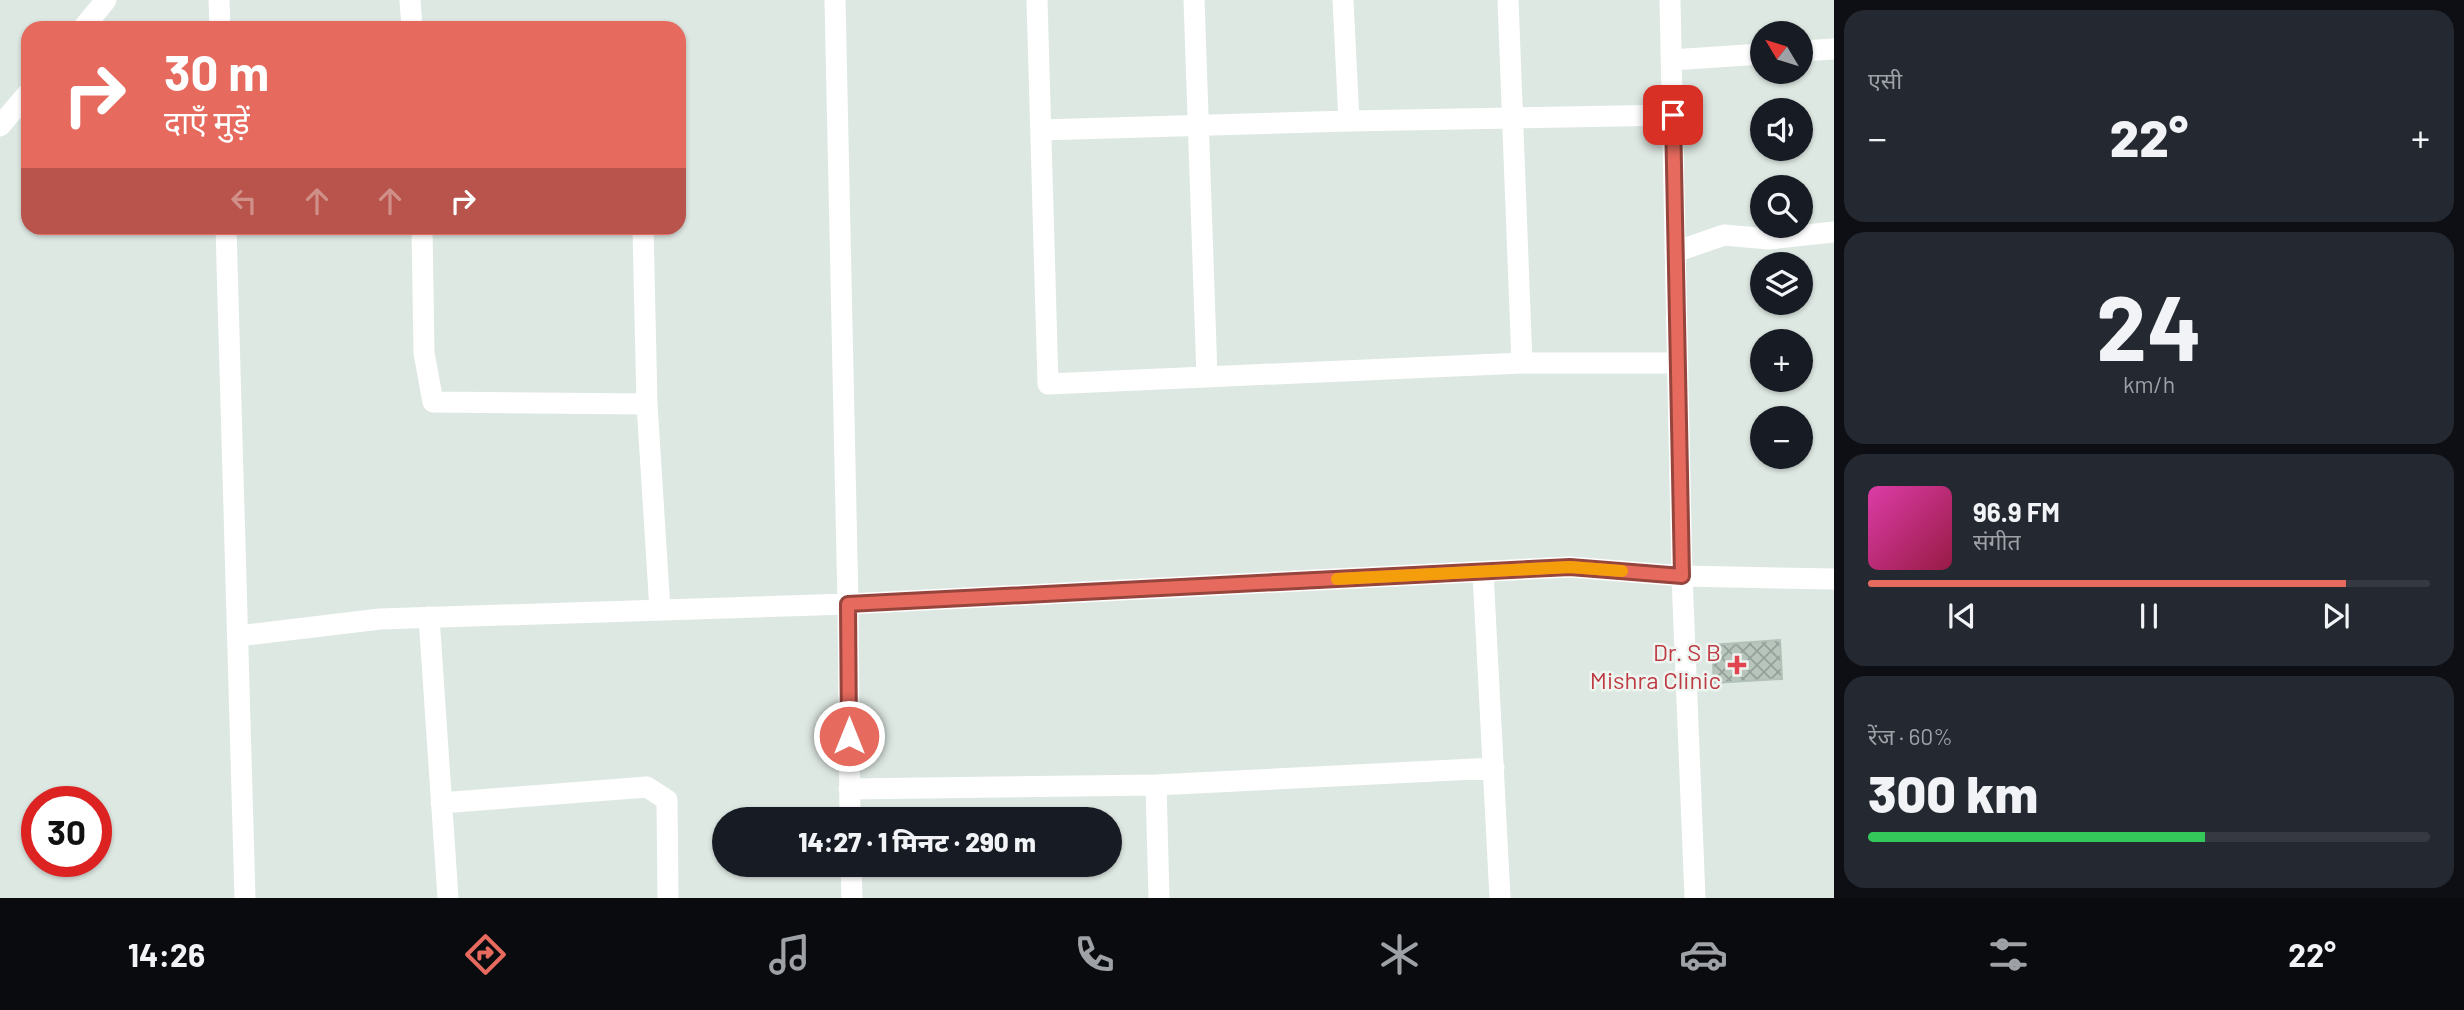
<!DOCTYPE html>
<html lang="hi">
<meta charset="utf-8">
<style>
body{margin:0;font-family:Barlow,"Noto Sans Devanagari",sans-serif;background:#242831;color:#f1f3f6;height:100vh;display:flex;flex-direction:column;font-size:26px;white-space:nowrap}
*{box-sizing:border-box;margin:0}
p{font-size:23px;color:#9ea1a6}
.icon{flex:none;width:38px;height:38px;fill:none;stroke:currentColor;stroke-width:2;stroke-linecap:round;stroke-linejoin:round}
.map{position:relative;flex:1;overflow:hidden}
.drawer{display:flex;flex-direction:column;gap:10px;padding:10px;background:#0d0f14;width:630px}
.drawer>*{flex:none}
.banner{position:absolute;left:21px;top:21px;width:665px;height:214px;border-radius:21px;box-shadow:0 2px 5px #0004;background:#e66a5e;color:#fff;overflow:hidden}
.needle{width:46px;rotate:308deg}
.controls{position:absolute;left:1750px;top:21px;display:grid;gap:14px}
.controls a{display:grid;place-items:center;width:63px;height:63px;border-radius:50%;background:#171b24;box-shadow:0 2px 5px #0004;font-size:35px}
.speed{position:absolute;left:21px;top:786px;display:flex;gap:14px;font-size:35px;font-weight:700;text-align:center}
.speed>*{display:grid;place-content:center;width:91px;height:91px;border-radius:50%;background:#171b24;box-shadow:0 2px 5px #0004;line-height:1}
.speed .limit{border:10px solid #d22;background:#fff;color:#111}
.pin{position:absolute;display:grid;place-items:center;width:60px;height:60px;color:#fff;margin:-30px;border-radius:14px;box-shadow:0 4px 10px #0006}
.me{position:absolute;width:77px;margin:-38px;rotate:0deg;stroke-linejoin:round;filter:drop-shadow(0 0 5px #0008)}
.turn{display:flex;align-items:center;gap:24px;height:147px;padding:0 28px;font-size:32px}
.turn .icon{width:91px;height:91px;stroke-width:2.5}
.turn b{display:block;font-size:49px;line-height:60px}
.lanes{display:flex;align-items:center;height:66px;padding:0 28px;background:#0003;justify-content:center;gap:35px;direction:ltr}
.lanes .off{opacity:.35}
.big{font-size:52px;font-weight:800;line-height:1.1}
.drawer .card{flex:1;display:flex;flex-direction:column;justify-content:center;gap:10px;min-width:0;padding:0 24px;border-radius:21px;background:#242831}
.drawer .dial{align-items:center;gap:0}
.dial b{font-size:91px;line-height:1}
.song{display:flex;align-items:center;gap:21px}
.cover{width:84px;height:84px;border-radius:10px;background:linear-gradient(135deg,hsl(320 70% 55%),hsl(340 70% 35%))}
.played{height:7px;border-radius:4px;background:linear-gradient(90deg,#e66a5e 85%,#363941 85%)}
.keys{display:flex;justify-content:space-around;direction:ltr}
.heat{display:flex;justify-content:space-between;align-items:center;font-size:38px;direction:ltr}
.charge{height:10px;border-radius:5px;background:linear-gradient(90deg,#34c759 60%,#363941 0)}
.trip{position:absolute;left:712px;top:807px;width:410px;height:70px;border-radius:35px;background:#171b24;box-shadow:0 2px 5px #0004;font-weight:800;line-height:70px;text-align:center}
.menu{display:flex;height:112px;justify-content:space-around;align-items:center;background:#090b0e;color:#9ea1a6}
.menu .icon{width:49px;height:49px}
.menu .active{color:#e66a5e}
.menu b{font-size:32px;color:#f1f3f6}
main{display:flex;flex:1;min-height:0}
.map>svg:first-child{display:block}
.building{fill:url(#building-cross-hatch);stroke:#b1c1b8;stroke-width:2}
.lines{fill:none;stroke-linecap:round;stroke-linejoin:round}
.street{stroke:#fff;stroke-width:21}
.route-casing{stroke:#96453d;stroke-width:18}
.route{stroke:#e66a5e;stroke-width:12}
.slow{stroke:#f59e0b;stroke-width:12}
.health-dot{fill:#e0444e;stroke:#eef5f0;stroke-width:2.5}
.labels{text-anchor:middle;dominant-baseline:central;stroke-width:5;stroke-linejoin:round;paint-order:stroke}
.health-label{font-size:24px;fill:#be3a42;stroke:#eef5f0;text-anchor:end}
</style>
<main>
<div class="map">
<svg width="1834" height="898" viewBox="0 0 1834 898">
<defs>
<pattern id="building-cross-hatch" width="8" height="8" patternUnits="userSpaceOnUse" patternTransform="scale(1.75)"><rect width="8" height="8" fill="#b7c5bd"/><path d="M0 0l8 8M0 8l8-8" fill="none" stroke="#94a19a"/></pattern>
</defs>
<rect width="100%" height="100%" fill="#dee8e2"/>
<path class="building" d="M 1780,640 L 1782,679 L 1714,683 L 1712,645 Z"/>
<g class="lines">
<path class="street" d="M 219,0 L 220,28
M 410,0 L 412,28
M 835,0 L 848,604 L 850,819
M 1037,0 L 1048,384 L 1522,363 L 1678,363
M 1194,0 L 1207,377
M 1343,0 L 1349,121
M 1508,0 L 1522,363
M 1670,0 L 1682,576 L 1695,898
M 83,28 L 106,0
M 1801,51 L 1834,49
M 1671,60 L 1762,54
M 0,126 L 28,93
M 1041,130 L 1349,121 L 1673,115
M 226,228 L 245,898
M 422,228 L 424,353 L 433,402 L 647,404
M 643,228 L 647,404 L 660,610
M 1675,252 L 1724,235 L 1769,239 L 1834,232
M 1483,572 L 1500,898
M 429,617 L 448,898
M 238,636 L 380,619 L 848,604 L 1570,567 L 1682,576 L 1834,579
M 1156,785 L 1159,898
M 849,789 L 1156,785 L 1494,768
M 441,803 L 647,787 L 667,800 L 668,898
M 851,864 L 852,898"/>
</g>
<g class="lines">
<defs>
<path id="route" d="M 849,736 L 848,604 L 1570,567 L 1682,576 L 1673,115"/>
</defs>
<use href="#route" class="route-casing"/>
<use href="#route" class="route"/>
<path class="slow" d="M 1337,579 L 1570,567 L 1622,571"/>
</g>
<path class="health-dot" d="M1733.5 654.5h7v7h7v7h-7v7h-7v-7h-7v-7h7z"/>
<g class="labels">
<g class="health-label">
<text x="1721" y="651">Dr. S B<tspan x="1721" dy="28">Mishra Clinic</tspan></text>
</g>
</g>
</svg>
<div class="controls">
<a><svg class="needle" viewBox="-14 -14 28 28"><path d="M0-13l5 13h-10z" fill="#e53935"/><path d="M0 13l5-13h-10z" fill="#9ea1a6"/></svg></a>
<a><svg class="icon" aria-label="sound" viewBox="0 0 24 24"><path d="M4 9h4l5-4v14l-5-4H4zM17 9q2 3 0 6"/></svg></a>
<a><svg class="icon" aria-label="search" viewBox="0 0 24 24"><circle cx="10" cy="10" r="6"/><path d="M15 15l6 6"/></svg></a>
<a><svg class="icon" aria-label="layers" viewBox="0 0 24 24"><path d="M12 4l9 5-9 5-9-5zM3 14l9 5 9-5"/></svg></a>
<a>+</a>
<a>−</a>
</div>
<div class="speed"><div class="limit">30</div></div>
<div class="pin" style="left:1673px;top:115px;background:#d93025"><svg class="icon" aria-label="arrive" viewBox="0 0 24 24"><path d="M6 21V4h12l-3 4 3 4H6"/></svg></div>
<svg class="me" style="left:849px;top:736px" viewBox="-20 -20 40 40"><circle r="17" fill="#e66a5e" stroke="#fff" stroke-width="3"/><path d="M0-11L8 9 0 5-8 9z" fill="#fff"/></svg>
<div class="trip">14:27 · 1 मिनट · 290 m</div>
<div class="banner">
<div class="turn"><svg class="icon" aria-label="right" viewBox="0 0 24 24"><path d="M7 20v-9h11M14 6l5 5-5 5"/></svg><div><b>30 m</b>दाएँ मुड़ें</div></div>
<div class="lanes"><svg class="icon off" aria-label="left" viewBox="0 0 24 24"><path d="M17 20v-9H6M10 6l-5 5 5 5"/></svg><svg class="icon off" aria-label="ahead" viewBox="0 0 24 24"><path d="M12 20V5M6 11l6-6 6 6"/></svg><svg class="icon off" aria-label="ahead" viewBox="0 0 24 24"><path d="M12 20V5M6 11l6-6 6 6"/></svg><svg class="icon" aria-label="right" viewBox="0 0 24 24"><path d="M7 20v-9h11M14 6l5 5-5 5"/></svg></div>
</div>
</div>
<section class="drawer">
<div class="card"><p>एसी</p>
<div class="heat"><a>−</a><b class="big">22°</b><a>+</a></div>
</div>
<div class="card dial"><b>24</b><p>km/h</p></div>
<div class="card">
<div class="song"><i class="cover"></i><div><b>96.9 FM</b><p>संगीत</p></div></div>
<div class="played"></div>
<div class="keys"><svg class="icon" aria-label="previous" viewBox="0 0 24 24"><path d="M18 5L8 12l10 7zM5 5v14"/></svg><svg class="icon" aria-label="pause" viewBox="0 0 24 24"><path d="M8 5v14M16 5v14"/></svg><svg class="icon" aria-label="next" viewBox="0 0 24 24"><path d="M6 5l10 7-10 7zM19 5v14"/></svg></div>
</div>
<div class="card"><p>रेंज · 60%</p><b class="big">300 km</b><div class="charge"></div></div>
</section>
</main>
<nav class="menu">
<b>14:26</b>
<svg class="icon active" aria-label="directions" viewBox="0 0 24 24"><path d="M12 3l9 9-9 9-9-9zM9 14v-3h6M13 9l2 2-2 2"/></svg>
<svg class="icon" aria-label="music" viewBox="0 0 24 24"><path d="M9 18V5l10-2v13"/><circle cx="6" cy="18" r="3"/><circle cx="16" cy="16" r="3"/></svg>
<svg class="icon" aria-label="phone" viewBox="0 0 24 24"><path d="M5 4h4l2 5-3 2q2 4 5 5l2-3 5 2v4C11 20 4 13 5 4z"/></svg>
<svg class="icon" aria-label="climate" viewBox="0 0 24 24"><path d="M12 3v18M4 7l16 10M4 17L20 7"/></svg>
<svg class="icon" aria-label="car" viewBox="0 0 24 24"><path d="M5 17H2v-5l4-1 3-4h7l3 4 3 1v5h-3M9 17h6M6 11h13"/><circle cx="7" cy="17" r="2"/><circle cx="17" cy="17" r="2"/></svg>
<svg class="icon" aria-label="filters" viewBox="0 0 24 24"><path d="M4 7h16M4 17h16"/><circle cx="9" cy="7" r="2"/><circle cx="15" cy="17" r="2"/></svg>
<b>22°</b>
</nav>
